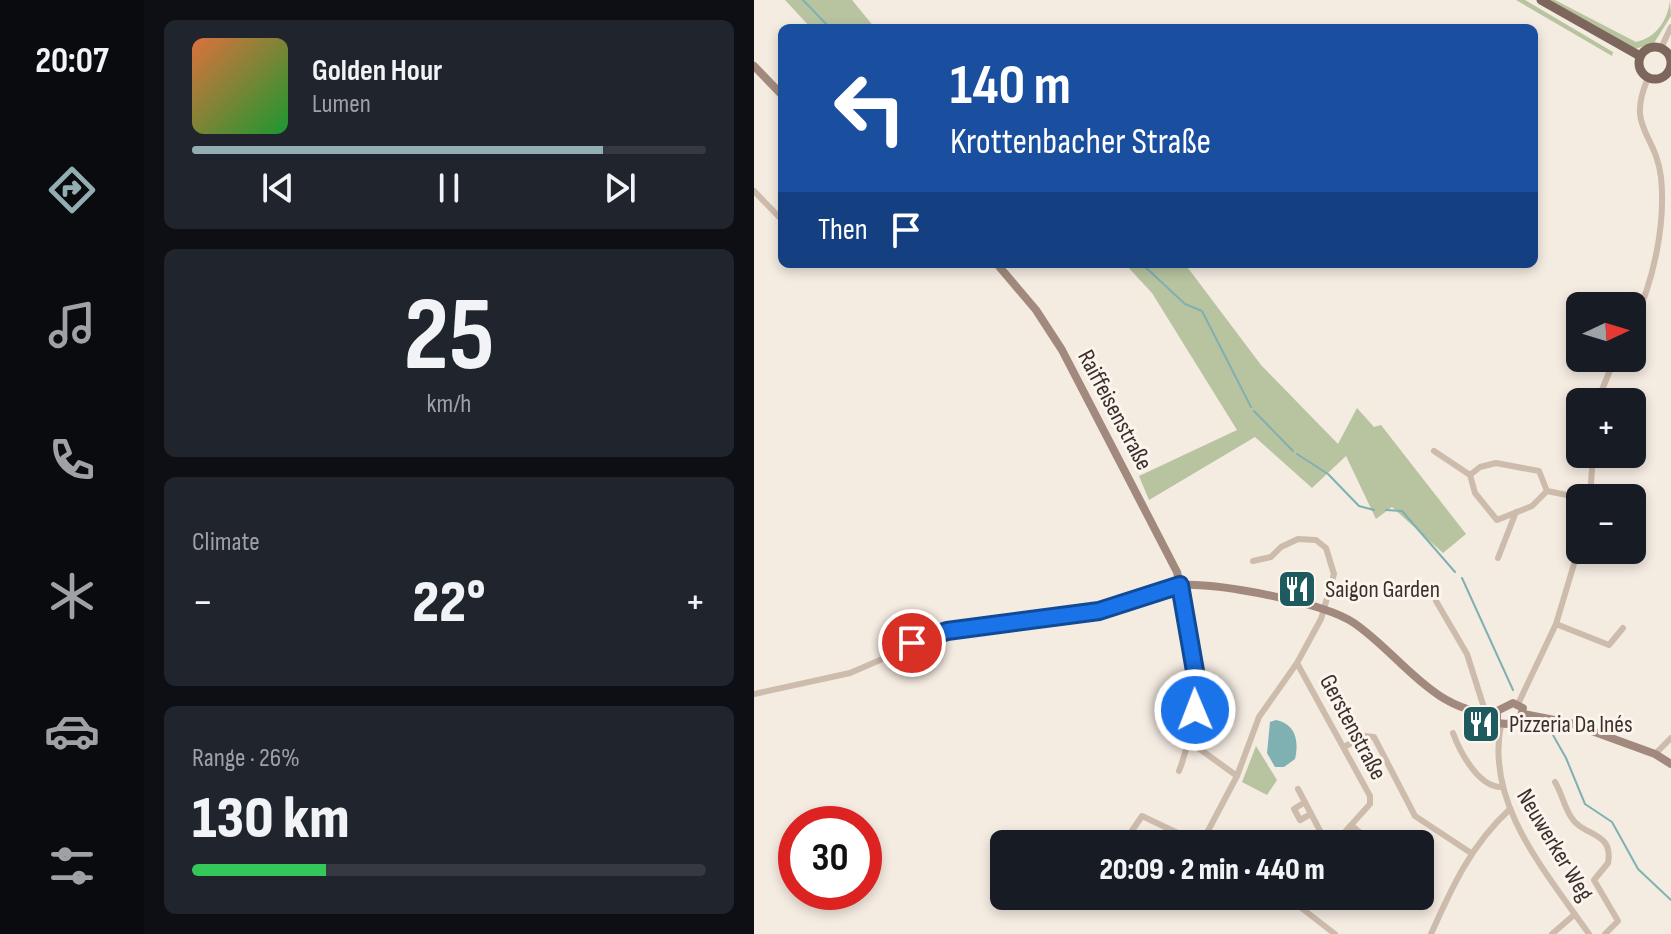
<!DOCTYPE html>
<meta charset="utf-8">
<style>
body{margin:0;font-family:"Sofia Sans Condensed",sans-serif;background:#20242c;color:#f1f3f6;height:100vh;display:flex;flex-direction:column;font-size:30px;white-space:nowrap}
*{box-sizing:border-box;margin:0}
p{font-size:26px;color:#9ea1a6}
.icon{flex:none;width:44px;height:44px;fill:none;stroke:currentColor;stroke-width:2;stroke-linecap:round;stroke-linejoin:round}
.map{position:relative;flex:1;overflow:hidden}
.side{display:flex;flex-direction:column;gap:20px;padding:20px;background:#0d0f14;width:610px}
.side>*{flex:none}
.banner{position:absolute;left:24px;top:24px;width:760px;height:244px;border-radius:12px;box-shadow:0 4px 12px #0003;background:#1a4fa0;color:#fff;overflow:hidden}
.needle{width:52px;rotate:86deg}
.buttons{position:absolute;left:812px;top:292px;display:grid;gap:16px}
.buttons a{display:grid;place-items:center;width:80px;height:80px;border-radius:12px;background:#171b24;box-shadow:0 4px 12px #0003;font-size:40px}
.speed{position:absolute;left:24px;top:806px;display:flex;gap:16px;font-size:40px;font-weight:700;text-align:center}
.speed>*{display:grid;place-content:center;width:104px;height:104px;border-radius:50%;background:#171b24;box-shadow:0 4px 12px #0003;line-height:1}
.speed .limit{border:12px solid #d22;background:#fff;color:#111}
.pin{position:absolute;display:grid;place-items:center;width:68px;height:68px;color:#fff;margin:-34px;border:4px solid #fff;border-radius:50%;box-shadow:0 2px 8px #0007}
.me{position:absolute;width:88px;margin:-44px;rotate:359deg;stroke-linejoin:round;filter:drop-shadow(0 0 6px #0008)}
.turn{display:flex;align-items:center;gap:28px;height:168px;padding:0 40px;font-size:36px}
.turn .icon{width:104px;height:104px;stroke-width:2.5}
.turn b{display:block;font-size:56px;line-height:68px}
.then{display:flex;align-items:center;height:76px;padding:0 40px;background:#0003;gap:16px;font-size:30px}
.big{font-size:60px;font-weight:800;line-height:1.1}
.side .card{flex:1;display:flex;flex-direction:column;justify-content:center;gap:12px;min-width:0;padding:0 28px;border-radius:12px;background:#20242c}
.side .dial{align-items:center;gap:0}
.dial b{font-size:104px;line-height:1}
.song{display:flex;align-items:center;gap:24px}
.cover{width:96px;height:96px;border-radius:12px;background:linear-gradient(135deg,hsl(20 70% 55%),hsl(130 70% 35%))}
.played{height:8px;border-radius:4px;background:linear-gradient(90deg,#92aeb2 80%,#363941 80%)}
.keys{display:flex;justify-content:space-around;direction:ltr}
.heat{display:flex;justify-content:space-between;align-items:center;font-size:44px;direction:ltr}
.charge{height:12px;border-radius:6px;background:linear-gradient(90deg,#34c759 26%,#363941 0)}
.trip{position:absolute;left:236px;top:830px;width:444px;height:80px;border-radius:12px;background:#171b24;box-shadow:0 4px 12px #0003;font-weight:800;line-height:80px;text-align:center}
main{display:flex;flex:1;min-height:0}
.menu{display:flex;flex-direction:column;width:144px;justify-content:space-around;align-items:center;background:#090b0e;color:#9ea1a6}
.menu .icon{width:56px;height:56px}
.menu .selected{color:#92aeb2}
.menu b{font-size:36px;color:#f1f3f6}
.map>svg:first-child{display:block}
.green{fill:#b8c4a0}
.water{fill:#7fb0b2}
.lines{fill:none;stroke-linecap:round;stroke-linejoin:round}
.stream{stroke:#7fb0b2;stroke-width:2}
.street{stroke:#cdbbac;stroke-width:6}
.secondary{stroke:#a18a7d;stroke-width:8}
.primary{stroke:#7d675c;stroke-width:9}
.route-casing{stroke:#114b97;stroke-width:20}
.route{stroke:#1a73e8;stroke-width:14}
.labels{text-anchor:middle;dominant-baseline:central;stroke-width:6;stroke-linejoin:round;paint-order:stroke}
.street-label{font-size:24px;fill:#3b302b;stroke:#fbf5ee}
.poi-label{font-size:24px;fill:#3b302b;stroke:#fbf5ee;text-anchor:start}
</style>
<main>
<nav class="menu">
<b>20:07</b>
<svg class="icon selected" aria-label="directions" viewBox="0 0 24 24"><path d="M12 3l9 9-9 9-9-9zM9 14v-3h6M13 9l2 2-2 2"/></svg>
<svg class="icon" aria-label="music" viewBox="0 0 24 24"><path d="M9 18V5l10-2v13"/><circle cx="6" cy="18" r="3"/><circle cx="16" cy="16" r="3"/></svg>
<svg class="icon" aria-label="phone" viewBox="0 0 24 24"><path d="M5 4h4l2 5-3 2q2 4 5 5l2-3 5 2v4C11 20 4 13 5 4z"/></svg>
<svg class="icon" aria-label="climate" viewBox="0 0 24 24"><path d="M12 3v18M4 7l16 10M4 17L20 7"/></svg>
<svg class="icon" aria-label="car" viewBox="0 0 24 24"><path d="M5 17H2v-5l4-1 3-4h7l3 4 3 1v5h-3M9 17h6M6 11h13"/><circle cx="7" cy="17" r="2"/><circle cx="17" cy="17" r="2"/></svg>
<svg class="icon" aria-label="filters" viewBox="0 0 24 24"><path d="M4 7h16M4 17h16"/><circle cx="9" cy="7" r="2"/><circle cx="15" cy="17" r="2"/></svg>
</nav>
<section class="side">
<div class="card">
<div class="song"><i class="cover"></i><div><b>Golden Hour</b><p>Lumen</p></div></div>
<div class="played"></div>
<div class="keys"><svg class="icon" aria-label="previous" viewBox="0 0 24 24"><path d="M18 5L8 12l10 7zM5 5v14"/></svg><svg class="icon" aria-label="pause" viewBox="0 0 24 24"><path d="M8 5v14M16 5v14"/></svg><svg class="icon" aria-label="next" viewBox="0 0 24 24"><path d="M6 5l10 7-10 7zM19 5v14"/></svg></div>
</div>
<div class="card dial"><b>25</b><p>km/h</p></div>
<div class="card"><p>Climate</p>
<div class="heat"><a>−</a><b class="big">22°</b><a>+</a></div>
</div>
<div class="card"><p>Range · 26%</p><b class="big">130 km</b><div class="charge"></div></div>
</section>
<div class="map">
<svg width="917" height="934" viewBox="0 0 917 934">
<rect width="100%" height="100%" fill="#f4ebe1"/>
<path class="green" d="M 31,0 L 98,0 L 121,28 L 57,28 Z
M 762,0 L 771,0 L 859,52 L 858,56 Z
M 790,0 L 801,0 L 882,42 C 902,38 914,20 916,0 L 917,16 L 900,43 L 881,49 Z
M 371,264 L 431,264 L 507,365 L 584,444 L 603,408 L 620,427 L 627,425 L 712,534 L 689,553 L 638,507 L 622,519 L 592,456 L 558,488 L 501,437 L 395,500 L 385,476 L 483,430 L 398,293 Z
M 502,746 L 523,780 L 513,795 L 488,782 Z"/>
<path class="water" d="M 522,720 C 542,724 545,742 541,759 L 530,767 L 521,767 L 513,753 L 516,722 Z"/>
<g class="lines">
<path class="stream" d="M 49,0 L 76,28
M 388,264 L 431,304 L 448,311 L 497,407
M 500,411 L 539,451
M 543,454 L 574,474 L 605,506 L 620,510
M 632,510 L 648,511 L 701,572
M 708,578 L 759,690
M 795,728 L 812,758 L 831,804 L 858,822 L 884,869 L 917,900"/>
<path class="street" d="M 907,48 L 917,27
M 0,191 L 28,220
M 878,327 C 899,283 912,226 907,177 C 901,131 872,129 894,78
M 843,402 L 861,358
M 878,432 L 888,422
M 680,451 L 716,475
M 742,463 L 785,471 L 793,491 L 778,506 L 743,520 L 721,493 L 716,475 L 726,467 Z
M 839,463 L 856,454
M 793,491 L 828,498
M 836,498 L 839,454
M 744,558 L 762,512
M 682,601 L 713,654 L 732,714
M 802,624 L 855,645 L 869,628
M 543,663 L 616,796 L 616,804 L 580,844
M 0,694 L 96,673 L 193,631 L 345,611 L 426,585 C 437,650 450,708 425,771
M 764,704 L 802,624 L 826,544
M 747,725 C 731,804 792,872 835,934
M 699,733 C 706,752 724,786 746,787
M 436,742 L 483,776
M 590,747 L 610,736 L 620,737 L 661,816 L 717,853
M 901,754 L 917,738
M 801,782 C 808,794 810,806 817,817 C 829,837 860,831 854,863 L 840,880 L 864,921 L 851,934
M 544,789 L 573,844
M 551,802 L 540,809 L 546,820 L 557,814
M 597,825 L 620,844
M 369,844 L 388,816 L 447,844 L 483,776 L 505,717 L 543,663 L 567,619 L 580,574 L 572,548 L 562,540 L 544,539 L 527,547 L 517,557 L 499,561
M 532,896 L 581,934
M 677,934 C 698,887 717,845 755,810
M 798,934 L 821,914"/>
<path class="secondary" d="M 0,66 L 28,95
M 243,264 L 282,310 L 308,350 L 423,572 L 426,585 C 464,583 569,602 600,623 C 648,656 677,711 741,714
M 759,703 L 769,708 L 767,717 L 753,724 L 743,723 L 743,711 Z
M 769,714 L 816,723 L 901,754 L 917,764"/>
<path class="primary" d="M 787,0 L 886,56
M885 63a16 16 0 1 1 32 0a16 16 0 1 1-32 0Z"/>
</g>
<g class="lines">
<defs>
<path id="route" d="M 158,643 L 193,631 L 345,611 L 426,585 L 441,671 L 441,710"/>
</defs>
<use href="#route" class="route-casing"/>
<use href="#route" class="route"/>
</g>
<defs>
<symbol id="restaurant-square" viewBox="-11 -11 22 22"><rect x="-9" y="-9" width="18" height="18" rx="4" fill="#1f5a5e" stroke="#fbf5ee"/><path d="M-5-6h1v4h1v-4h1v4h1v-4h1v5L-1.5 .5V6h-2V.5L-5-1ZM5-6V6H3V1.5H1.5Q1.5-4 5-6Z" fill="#fff"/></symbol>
</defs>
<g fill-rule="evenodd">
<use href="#restaurant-square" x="521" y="567" width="44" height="44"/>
<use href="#restaurant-square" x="705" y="702" width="44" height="44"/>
</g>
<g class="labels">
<g class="street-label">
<text transform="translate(361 410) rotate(62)">Raiffeisenstraße</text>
<text transform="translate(599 727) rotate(62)">Gerstenstraße</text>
<text transform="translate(801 845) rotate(59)">Neuwerker Weg</text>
</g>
<g class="poi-label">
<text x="571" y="589">Saigon Garden</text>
<text x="755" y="724">Pizzeria Da Inés</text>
</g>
</g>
</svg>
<div class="buttons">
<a><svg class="needle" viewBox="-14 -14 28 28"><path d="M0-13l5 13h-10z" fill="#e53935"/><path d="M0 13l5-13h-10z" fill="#9ea1a6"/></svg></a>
<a>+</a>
<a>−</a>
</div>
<div class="speed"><div class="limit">30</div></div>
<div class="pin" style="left:158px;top:643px;background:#d93025"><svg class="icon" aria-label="arrive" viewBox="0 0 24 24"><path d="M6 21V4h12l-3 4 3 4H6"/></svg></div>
<svg class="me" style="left:441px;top:710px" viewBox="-20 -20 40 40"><circle r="17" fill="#1a73e8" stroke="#fff" stroke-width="3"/><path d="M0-11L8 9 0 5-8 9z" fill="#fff"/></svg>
<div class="trip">20:09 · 2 min · 440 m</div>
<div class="banner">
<div class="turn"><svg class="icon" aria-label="left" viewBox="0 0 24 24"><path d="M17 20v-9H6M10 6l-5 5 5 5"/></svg><div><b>140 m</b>Krottenbacher Straße</div></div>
<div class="then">Then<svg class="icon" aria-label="arrive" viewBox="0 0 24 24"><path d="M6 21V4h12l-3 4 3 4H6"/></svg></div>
</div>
</div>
</main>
